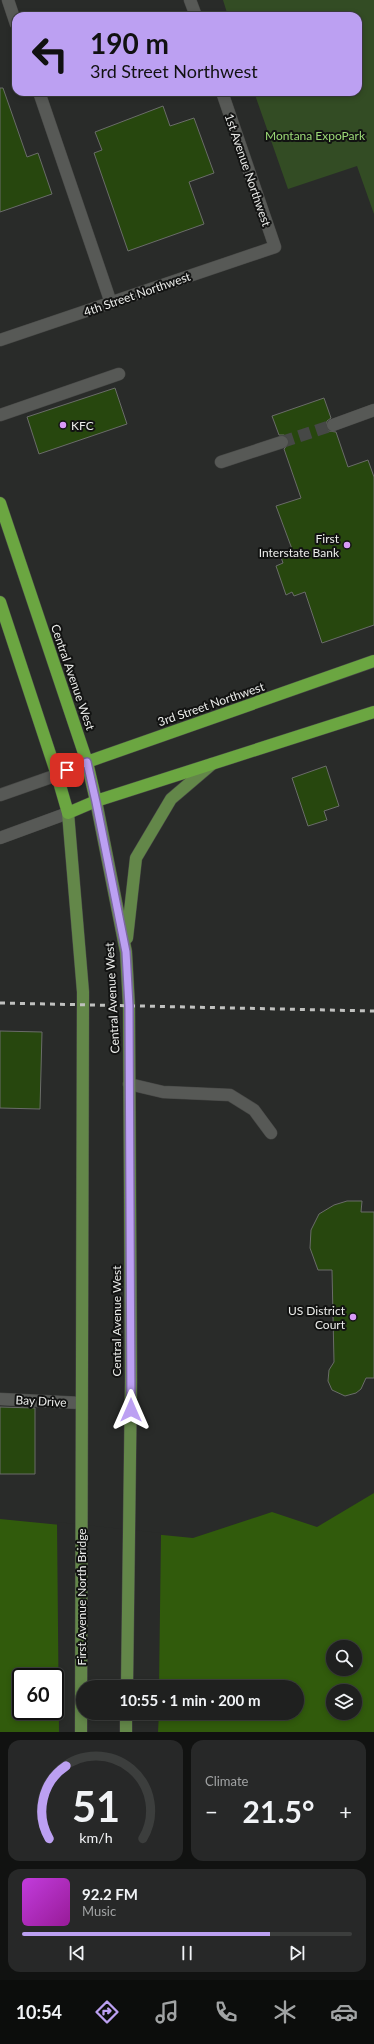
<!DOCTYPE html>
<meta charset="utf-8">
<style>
body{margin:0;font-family:Lato,sans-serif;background:#272828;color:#f1f3f6;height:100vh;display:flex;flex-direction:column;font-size:15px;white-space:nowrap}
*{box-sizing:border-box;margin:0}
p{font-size:13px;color:#a1a3a4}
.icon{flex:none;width:22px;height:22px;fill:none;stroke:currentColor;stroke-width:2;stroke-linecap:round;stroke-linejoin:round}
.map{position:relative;height:1732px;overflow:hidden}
.details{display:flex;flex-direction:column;gap:8px;padding:8px;background:#111211;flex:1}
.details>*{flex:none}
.guide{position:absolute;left:12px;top:12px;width:350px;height:84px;border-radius:12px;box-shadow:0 2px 6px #0003,0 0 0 1px #3c3e3d;background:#bca0f2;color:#111;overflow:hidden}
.controls{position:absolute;left:326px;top:1640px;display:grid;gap:8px}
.controls a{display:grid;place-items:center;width:36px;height:36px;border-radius:50%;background:#1f201f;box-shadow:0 2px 6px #0003,0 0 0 1px #3c3e3d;font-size:20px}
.speed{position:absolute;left:12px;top:1668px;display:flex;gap:8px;font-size:20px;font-weight:700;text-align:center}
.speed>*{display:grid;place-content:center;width:52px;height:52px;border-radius:50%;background:#1f201f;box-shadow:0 2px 6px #0003,0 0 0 1px #3c3e3d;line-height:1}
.speed .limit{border:2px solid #111;border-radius:6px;background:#fff;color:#111}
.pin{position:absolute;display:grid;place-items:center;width:34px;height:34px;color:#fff;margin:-17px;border-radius:8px;box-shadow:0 2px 6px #0006}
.me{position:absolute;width:44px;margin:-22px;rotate:0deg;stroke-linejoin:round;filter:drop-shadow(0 0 3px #0008)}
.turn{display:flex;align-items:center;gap:14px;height:84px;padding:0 12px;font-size:18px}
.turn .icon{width:52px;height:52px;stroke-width:2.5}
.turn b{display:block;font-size:28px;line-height:34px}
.big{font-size:30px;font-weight:700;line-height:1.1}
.details .widget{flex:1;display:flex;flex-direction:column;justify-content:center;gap:6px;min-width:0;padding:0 14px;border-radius:12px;background:#272828}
.details .dial{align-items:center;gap:0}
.dial svg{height:104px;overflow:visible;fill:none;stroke:#3c3e3d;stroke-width:7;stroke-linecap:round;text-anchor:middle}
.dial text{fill:#f1f3f6;stroke:none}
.song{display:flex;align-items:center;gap:12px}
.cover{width:48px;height:48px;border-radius:6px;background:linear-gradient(135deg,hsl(290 70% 55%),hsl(300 70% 35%))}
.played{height:4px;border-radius:2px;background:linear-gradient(90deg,#bca0f2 75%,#3c3e3d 75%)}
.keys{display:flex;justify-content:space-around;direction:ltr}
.heat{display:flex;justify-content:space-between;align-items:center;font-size:22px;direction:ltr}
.details .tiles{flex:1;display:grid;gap:8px;grid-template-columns:1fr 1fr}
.widget:last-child{grid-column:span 2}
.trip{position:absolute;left:76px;top:1680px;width:228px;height:40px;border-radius:20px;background:#1f201f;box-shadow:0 2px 6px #0003,0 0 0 1px #3c3e3d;font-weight:700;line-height:40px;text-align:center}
.menu{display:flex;height:64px;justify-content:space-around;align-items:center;background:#0c0d0c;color:#a1a3a4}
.menu .icon{width:28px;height:28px}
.menu .current{color:#bca0f2}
.menu b{font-size:18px;color:#f1f3f6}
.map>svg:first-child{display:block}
.green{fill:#334c24}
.water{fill:#315b0c;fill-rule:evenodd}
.pier{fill:#292b29}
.building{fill:#27470e;stroke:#6a6c69}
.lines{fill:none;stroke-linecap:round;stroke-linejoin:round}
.minor-tunnel{stroke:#464846;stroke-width:12;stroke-dasharray:12 6;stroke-linecap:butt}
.minor-casing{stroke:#464745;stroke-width:13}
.major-casing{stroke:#464745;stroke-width:13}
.highway-casing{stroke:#464745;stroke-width:13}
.minor{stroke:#575956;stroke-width:12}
.major{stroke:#638749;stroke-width:12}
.highway{stroke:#6ba641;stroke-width:12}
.rail{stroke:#c0c1bf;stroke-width:3;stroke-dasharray:5 5;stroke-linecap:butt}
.route-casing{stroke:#7a689d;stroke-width:10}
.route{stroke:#bca0f2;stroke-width:7}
.poi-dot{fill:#d99af7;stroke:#121312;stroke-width:1.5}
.labels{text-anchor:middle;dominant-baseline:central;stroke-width:4;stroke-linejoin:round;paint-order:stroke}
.park-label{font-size:12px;fill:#9bd976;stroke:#121312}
.street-label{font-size:12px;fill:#ecedeb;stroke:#121312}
.poi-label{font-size:12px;fill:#ecedeb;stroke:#121312;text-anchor:end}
</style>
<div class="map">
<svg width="374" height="1732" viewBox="0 0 374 1732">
<rect width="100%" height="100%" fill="#292b29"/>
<path class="green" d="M 223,0 L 374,0 L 374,214 L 357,166 L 288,189 L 254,92 L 358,92 L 358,16 L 228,16 Z"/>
<path class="water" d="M 374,1493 L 374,1732 L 0,1732 L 0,1519 L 193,1538 L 272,1512 L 317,1527 ZM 333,1647 L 355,1647 L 355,1669 L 333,1669 ZM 21,1677 L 55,1677 L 55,1711 L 21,1711 ZM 83,1687 L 297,1687 L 297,1713 L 83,1713 ZM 333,1691 L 355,1691 L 355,1713 L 333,1713 Z"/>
<path class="pier" d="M 57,1522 L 161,1533 L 159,1687 L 83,1687 L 83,1713 L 159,1713 L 158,1732 L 59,1732 Z"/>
<path class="building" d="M 0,88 L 3,88 L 27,157 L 38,153 L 52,194 L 0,212 Z
M 163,106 L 170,126 L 194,118 L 214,173 L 189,182 L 204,224 L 128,251 L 94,153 L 102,150 L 95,132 Z
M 115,388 L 127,424 L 39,454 L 27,417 Z
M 324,398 L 331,418 L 327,421 L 326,427 L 329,431 L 336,432 L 348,467 L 368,460 L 374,477 L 374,625 L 322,643 L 305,592 L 294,596 L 292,592 L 286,595 L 276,566 L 283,563 L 280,554 L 292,549 L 276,506 L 301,498 L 284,449 L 289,444 L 289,439 L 284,435 L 279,435 L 272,416 Z
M 326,766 L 339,806 L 324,811 L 327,820 L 308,826 L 292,778 Z
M 0,1031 L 42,1032 L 40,1109 L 0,1108 Z
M 347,1201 L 362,1201 L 361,1212 L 374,1212 L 374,1378 L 366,1378 L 361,1389 L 356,1393 L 345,1396 L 332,1390 L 328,1381 L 329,1370 L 334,1362 L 332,1270 L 318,1270 L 310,1248 L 311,1230 L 319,1214 L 334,1205 Z
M 0,1407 L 35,1408 L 35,1474 L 0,1474 Z"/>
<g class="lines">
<path class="minor-tunnel" d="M 282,442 L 333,425"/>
<defs>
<path id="minor" d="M 8,0 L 16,24
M 190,0 L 196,16
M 39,92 L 111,303
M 0,340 L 275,247 L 222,92
M 0,415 L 119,374
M 333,425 L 374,410
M 221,462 L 282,442
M 0,795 L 57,775
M 0,838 L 68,813
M 129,1084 L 163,1092 L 230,1095 L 254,1110 L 271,1133
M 0,1399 L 81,1403"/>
<path id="major" d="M 96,801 L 126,952 L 129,1006 L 131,1380 L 127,1687
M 68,813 L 83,992 L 81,1732
M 127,938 L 136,858 L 171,799 L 212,764
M 126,1732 L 126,1713"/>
<path id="highway" d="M 0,503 L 87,762 L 96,801
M 0,602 L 57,775 L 68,813 L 96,801 L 374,712
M 57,775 L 87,762 L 374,661"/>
</defs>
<use href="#minor" class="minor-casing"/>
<use href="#major" class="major-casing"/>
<use href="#highway" class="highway-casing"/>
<use href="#minor" class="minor"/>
<use href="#major" class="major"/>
<use href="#highway" class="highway"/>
<path class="rail" d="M 0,1003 L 374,1011"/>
</g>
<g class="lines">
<defs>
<path id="route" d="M 67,770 L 87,762 L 96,802 L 126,952 L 129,1006 L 131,1410"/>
</defs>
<use href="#route" class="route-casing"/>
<use href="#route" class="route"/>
</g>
<g class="poi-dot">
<circle cx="63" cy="425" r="4"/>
<circle cx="347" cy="545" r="4"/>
<circle cx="353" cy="1317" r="4"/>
</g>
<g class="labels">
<g class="park-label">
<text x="315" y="135">Montana ExpoPark</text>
</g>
<g class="street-label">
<text transform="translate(248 170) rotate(71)">1st Avenue Northwest</text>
<text transform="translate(137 294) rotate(-19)">4th Street Northwest</text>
<text transform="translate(73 677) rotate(71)">Central Avenue West</text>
<text transform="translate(211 704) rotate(-19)">3rd Street Northwest</text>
<text transform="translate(112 998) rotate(-93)">Central Avenue West</text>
<text transform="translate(116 1321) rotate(-90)">Central Avenue West</text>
<text transform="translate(41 1401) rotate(3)">Bay Drive</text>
<text transform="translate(81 1597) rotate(-90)">First Avenue North Bridge</text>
</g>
<g class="poi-label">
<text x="71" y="425" text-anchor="start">KFC</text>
<text x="339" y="538">First<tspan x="339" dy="14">Interstate Bank</tspan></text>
<text x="345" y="1310">US District<tspan x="345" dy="14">Court</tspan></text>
</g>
</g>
</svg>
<div class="controls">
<a><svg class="icon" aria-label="search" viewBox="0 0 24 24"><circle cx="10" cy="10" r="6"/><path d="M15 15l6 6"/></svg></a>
<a><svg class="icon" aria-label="layers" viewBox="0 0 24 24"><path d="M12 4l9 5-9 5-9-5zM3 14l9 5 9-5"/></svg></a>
</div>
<div class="speed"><div class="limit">60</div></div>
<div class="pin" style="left:67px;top:770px;background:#d93025"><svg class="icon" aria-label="arrive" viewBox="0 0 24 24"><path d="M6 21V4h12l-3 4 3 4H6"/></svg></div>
<svg class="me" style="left:131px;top:1410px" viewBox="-20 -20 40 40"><path d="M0-17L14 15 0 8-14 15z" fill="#bca0f2" stroke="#fff" stroke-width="4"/></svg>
<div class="trip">10:55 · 1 min · 200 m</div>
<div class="guide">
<div class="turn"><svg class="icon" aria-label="left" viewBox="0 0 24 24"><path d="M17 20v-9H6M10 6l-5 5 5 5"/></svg><div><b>190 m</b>3rd Street Northwest</div></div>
</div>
</div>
<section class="details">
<div class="tiles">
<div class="widget dial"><svg viewBox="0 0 100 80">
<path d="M14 69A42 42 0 1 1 86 69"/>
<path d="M14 69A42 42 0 0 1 27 13" stroke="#bca0f2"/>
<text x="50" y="56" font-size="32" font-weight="700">51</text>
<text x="50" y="72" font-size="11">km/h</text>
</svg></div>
<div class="widget"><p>Climate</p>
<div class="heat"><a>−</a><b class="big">21.5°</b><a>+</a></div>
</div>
<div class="widget">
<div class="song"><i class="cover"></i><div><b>92.2 FM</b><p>Music</p></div></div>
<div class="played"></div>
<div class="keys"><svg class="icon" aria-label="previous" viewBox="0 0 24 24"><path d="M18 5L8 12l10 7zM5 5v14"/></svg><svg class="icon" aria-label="pause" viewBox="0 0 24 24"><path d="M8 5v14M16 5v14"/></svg><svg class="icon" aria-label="next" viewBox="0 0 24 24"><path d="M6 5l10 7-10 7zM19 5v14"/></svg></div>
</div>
</div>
</section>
<nav class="menu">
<b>10:54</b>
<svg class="icon current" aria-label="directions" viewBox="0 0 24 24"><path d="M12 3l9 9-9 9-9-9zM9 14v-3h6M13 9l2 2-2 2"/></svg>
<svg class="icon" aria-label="music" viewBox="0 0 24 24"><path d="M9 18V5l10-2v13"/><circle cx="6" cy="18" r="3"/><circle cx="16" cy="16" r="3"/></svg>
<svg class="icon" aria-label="phone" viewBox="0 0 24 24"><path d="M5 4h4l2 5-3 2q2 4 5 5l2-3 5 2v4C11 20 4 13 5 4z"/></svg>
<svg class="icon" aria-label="climate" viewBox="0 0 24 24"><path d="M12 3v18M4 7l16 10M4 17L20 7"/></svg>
<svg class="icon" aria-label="car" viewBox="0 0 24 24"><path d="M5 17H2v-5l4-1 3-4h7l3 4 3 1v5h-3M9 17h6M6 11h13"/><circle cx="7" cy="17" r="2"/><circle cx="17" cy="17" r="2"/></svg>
</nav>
